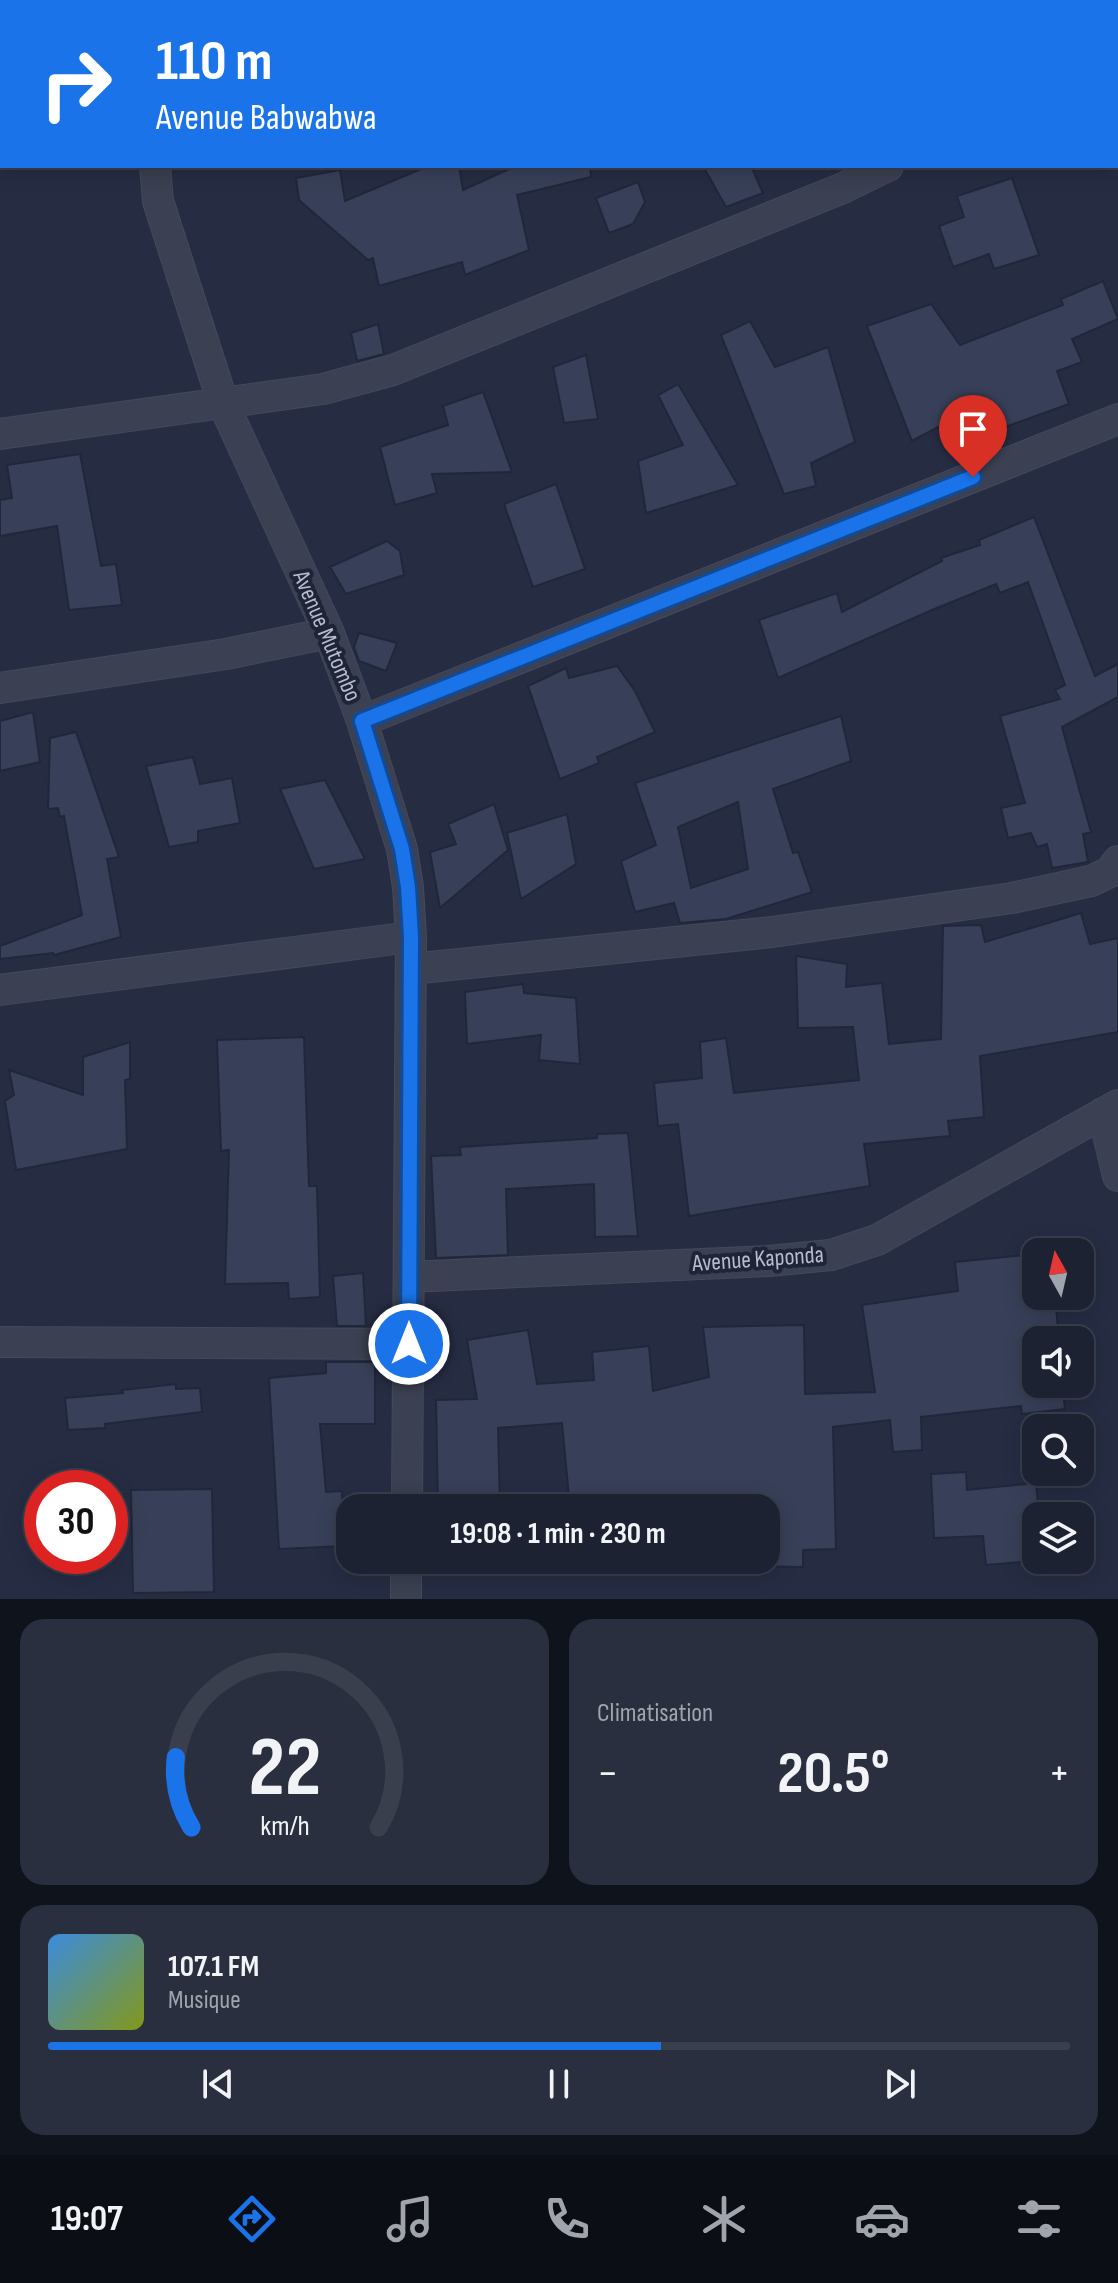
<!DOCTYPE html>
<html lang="fr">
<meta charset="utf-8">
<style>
body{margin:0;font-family:"Sofia Sans Condensed",sans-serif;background:#292f3e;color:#f1f3f6;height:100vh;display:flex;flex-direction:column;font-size:30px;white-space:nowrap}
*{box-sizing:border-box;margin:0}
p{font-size:26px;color:#a0a4ac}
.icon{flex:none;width:44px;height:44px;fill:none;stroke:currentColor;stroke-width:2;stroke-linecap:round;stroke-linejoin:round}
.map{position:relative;height:1599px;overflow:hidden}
.sheet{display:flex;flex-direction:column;gap:20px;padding:20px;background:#0f131c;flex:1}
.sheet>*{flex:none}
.top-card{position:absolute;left:0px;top:0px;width:1118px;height:168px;box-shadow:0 4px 20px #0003,0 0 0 2px #3a3f4d;background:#1a73e8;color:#fff;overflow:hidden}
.needle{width:52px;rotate:352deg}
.tools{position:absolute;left:1022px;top:1238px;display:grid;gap:16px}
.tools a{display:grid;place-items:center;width:72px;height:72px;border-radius:16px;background:#1c2232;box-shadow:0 4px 20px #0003,0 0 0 2px #3a3f4d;font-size:40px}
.speed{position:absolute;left:24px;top:1470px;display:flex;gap:16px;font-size:40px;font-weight:700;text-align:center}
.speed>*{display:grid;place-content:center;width:104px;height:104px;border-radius:50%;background:#1c2232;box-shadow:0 4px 20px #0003,0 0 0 2px #3a3f4d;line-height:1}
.speed .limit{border:12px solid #d22;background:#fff;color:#111}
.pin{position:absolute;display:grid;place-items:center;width:68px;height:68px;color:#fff;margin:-82px -34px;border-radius:50% 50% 50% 0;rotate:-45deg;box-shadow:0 0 8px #0007}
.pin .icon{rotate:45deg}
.me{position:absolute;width:88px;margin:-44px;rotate:0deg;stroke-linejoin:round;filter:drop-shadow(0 0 6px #0008)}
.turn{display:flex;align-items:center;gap:28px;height:168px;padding:0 24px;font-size:36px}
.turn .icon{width:104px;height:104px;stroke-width:2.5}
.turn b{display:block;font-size:56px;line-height:68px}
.big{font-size:60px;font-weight:700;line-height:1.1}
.sheet .tile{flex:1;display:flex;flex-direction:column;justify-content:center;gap:12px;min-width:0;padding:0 28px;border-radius:24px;background:#292f3e}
.sheet .dial{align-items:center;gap:0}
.dial svg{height:208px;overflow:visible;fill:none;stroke:#3a3f4d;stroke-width:7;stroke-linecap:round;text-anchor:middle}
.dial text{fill:#f1f3f6;stroke:none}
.song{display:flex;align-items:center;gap:24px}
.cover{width:96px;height:96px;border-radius:12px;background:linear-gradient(135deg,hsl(210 70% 55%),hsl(70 70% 35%))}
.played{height:8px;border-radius:4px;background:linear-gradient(90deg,#1a73e8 60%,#3a3f4d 60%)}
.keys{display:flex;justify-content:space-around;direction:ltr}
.heat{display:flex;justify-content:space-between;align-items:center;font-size:44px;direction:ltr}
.sheet .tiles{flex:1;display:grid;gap:20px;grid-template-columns:1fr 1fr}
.tile:last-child{grid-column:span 2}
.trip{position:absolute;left:336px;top:1494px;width:444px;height:80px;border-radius:24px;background:#1c2232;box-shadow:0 4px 20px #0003,0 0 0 2px #3a3f4d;font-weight:700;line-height:80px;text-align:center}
.tabs{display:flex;height:128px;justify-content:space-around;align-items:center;background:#0b0e14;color:#a0a4ac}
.tabs .icon{width:56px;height:56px}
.tabs .current{color:#1a73e8}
.tabs b{font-size:36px;color:#f1f3f6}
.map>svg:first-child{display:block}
.building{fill:#384059;stroke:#21273a;stroke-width:2;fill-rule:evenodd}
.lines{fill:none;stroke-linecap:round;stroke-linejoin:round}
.street-casing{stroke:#44495b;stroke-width:32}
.street{stroke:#3b4052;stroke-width:30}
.route-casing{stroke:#114b97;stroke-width:20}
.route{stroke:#1a73e8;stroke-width:14}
.labels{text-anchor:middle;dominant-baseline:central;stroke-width:8;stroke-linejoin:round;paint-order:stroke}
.street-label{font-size:24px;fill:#b8bccc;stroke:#1f2538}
</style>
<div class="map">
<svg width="1118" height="1599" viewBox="0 0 1118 1599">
<rect width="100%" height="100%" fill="#262d43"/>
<path class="building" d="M 428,166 L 459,166 L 463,190 L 516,166 L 590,166 L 591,177 L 517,195 L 529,250 L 465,275 L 462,262 L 379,286 L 373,258 L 368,260 L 299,200 L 296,178 L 340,170 L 345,201 Z
M 703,166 L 751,166 L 763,193 L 726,207 Z
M 1012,178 L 1039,255 L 994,269 L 989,254 L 953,267 L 939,226 L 964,217 L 957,196 Z
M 638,182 L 645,202 L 633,224 L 609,233 L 596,198 Z
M 1103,281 L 1118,319 L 1072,339 L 1082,362 L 1057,371 L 1069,404 L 997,430 L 994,421 L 951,446 L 938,427 L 912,441 L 867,326 L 931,304 L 960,345 L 1063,305 L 1061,299 Z
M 750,321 L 775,367 L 828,347 L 855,442 L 811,463 L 816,486 L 784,494 L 721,335 Z
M 378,324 L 384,354 L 357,361 L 351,333 Z
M 586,355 L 598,419 L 564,423 L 553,367 Z
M 678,384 L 738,485 L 646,513 L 638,461 L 683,445 L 658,395 Z
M 483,392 L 512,472 L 432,474 L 437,493 L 395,505 L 380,447 L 448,425 L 443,406 Z
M 80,454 L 101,566 L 116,564 L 122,605 L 69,610 L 57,526 L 0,536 L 0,500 L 12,498 L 7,465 Z
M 556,484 L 585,569 L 533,587 L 504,504 Z
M 1034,517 L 1095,676 L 1118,664 L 1118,697 L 1062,727 L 1091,832 L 1083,834 L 1088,862 L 1052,868 L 1047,844 L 1037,847 L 1031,833 L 1008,838 L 1001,808 L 1025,803 L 1000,716 L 1060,699 L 1055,690 L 1065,685 L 1028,582 L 1000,593 L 996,584 L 932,610 L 778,678 L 759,620 L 837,593 L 842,612 L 942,561 L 941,558 L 980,545 L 979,540 Z
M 387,541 L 400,551 L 404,575 L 346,594 L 330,567 Z
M 359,633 L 397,643 L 386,671 L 359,661 L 354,647 Z
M 617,666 L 635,691 L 655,732 L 597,757 L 599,763 L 560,779 L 528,686 L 566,668 L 569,678 Z
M 33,712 L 40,762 L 0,771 L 0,721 Z
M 841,716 L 851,761 L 773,789 L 793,853 L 798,852 L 812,892 L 726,919 L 680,923 L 674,903 L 635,912 L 621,861 L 656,845 L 635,783 ZM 738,802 L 748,869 L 691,888 L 678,827 Z
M 76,732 L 119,857 L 107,859 L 121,937 L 54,955 L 53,953 L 0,959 L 0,946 L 82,915 L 64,816 L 60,817 L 58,808 L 48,809 L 50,738 Z
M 193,757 L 200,784 L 232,778 L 240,823 L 198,831 L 198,842 L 169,847 L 146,766 Z
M 325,780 L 365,859 L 314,869 L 280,789 Z
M 494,804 L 508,850 L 440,908 L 430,852 L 456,844 L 448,824 Z
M 567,814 L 576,864 L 521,899 L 507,833 Z
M 1081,913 L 1090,944 L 1118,938 L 1118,1032 L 980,1056 L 984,1117 L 948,1121 L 950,1136 L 864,1144 L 870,1186 L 689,1216 L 678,1124 L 658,1126 L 654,1083 L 702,1078 L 700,1042 L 726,1038 L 734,1093 L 859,1080 L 853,1027 L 798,1028 L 796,956 L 847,964 L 846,987 L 882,983 L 889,1044 L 941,1039 L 943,926 L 981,925 L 985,942 Z
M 523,984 L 524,993 L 576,998 L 580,1064 L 539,1060 L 541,1035 L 467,1044 L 465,992 Z
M 304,1037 L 309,1186 L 317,1186 L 320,1297 L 289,1299 L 288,1283 L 225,1284 L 229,1150 L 221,1151 L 217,1040 Z
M 130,1042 L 130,1079 L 125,1080 L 127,1149 L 16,1170 L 5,1101 L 14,1095 L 9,1070 L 83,1095 L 83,1057 Z
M 628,1133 L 638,1236 L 595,1237 L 594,1184 L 506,1189 L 508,1255 L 436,1258 L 431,1156 L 461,1155 L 460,1147 L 597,1138 L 597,1134 Z
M 1036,1254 L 1036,1296 L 1055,1296 L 1059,1340 L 1036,1340 L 1036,1384 L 1062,1384 L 1065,1409 L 1022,1414 L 1021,1406 L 921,1417 L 922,1450 L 893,1452 L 890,1420 L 833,1427 L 836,1549 L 803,1550 L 803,1567 L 739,1566 L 740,1560 L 766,1560 L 766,1508 L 570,1508 L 562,1423 L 498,1428 L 500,1508 L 438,1508 L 436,1400 L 477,1399 L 467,1340 L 528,1330 L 537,1384 L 594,1380 L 592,1352 L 649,1346 L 653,1391 L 709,1377 L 703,1327 L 804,1325 L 805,1394 L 875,1392 L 862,1305 L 958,1291 L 955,1262 Z
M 363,1273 L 366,1326 L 337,1326 L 333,1276 Z
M 326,1362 L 375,1362 L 375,1424 L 320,1424 L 326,1492 L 342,1491 L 344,1546 L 279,1549 L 269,1378 L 326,1373 Z
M 176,1384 L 176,1389 L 200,1388 L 202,1412 L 105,1424 L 105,1428 L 68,1430 L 65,1398 L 123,1393 L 122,1390 Z
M 966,1472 L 967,1490 L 1036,1483 L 1039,1516 L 1036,1516 L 1036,1560 L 1042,1560 L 986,1565 L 983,1536 L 934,1538 L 931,1474 Z
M 212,1489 L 214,1592 L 133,1593 L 131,1490 Z"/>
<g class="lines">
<defs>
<path id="street" d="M 129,0 L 129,2
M 514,2 L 517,0
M 1116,47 L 1118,46
M 0,133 L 2,133
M 155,166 L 158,201 L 223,403 L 329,633 L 362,721 L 402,849 L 408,887 L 411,937 L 407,1508
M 0,434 L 323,389 L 393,370 L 843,188 L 888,166
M 0,688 L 226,654 L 329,633
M 362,721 L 1118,419
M 411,969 L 772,932 L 1012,898 L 1091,881 L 1110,872 L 1118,861
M 0,990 L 411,937
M 1103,1113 L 1118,1176
M 409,1277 L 769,1261 L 831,1255 L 877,1240 L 1118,1105
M 0,1342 L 409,1344
M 406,1599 L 406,1560"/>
</defs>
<use href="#street" class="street-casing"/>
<use href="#street" class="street"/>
</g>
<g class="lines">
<defs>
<path id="route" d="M 409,1344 L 411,937 L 408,887 L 402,849 L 362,721 L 973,477"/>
</defs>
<use href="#route" class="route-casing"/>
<use href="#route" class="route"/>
</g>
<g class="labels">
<g class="street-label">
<text transform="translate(327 636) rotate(67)">Avenue Mutombo</text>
<text transform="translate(758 1259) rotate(-4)">Avenue Kaponda</text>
</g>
</g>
</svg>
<div class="tools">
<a><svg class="needle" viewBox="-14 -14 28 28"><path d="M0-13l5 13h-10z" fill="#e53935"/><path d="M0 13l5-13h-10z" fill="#a0a4ac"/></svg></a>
<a><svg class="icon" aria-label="sound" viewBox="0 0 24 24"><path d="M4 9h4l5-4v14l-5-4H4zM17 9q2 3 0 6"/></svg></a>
<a><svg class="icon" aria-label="search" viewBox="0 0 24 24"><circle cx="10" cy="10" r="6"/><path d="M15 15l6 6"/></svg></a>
<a><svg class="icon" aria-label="layers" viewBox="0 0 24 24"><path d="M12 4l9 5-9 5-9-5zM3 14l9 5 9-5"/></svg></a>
</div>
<div class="speed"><div class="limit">30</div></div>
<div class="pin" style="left:973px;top:477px;background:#d93025"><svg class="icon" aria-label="arrive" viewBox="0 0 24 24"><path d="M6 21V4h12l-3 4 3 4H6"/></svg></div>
<svg class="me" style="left:409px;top:1344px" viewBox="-20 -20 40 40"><circle r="17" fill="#1a73e8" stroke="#fff" stroke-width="3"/><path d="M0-11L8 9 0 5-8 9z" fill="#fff"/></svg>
<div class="trip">19:08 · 1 min · 230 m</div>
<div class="top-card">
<div class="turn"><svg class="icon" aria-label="right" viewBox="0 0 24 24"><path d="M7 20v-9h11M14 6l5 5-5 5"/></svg><div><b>110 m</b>Avenue Babwabwa</div></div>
</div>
</div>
<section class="sheet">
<div class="tiles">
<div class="tile dial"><svg viewBox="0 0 100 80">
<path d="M14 69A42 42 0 1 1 86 69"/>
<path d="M14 69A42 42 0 0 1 8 42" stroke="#1a73e8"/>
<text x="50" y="56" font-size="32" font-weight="700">22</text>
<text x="50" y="72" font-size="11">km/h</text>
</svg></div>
<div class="tile"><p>Climatisation</p>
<div class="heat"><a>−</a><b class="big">20.5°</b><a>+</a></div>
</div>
<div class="tile">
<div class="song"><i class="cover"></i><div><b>107.1 FM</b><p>Musique</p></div></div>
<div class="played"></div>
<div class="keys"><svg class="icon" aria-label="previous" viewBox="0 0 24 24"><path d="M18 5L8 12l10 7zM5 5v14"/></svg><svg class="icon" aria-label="pause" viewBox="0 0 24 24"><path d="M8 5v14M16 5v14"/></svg><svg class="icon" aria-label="next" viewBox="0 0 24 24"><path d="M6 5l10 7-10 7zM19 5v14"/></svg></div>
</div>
</div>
</section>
<nav class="tabs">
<b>19:07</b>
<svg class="icon current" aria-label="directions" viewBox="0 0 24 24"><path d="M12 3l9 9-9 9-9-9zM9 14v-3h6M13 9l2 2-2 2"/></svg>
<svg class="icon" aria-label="music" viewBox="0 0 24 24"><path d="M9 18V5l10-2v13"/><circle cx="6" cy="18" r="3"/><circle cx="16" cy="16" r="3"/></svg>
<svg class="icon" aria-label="phone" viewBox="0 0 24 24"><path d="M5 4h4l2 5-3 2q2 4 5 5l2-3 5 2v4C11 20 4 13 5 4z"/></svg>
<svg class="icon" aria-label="climate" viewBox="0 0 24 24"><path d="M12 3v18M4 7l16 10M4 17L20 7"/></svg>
<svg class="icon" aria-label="car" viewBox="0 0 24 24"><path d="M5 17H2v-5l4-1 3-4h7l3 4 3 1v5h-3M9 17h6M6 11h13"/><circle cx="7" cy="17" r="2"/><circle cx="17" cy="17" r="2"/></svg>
<svg class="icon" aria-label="filters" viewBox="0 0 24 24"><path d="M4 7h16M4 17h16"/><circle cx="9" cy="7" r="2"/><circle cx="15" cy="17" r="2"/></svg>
</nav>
